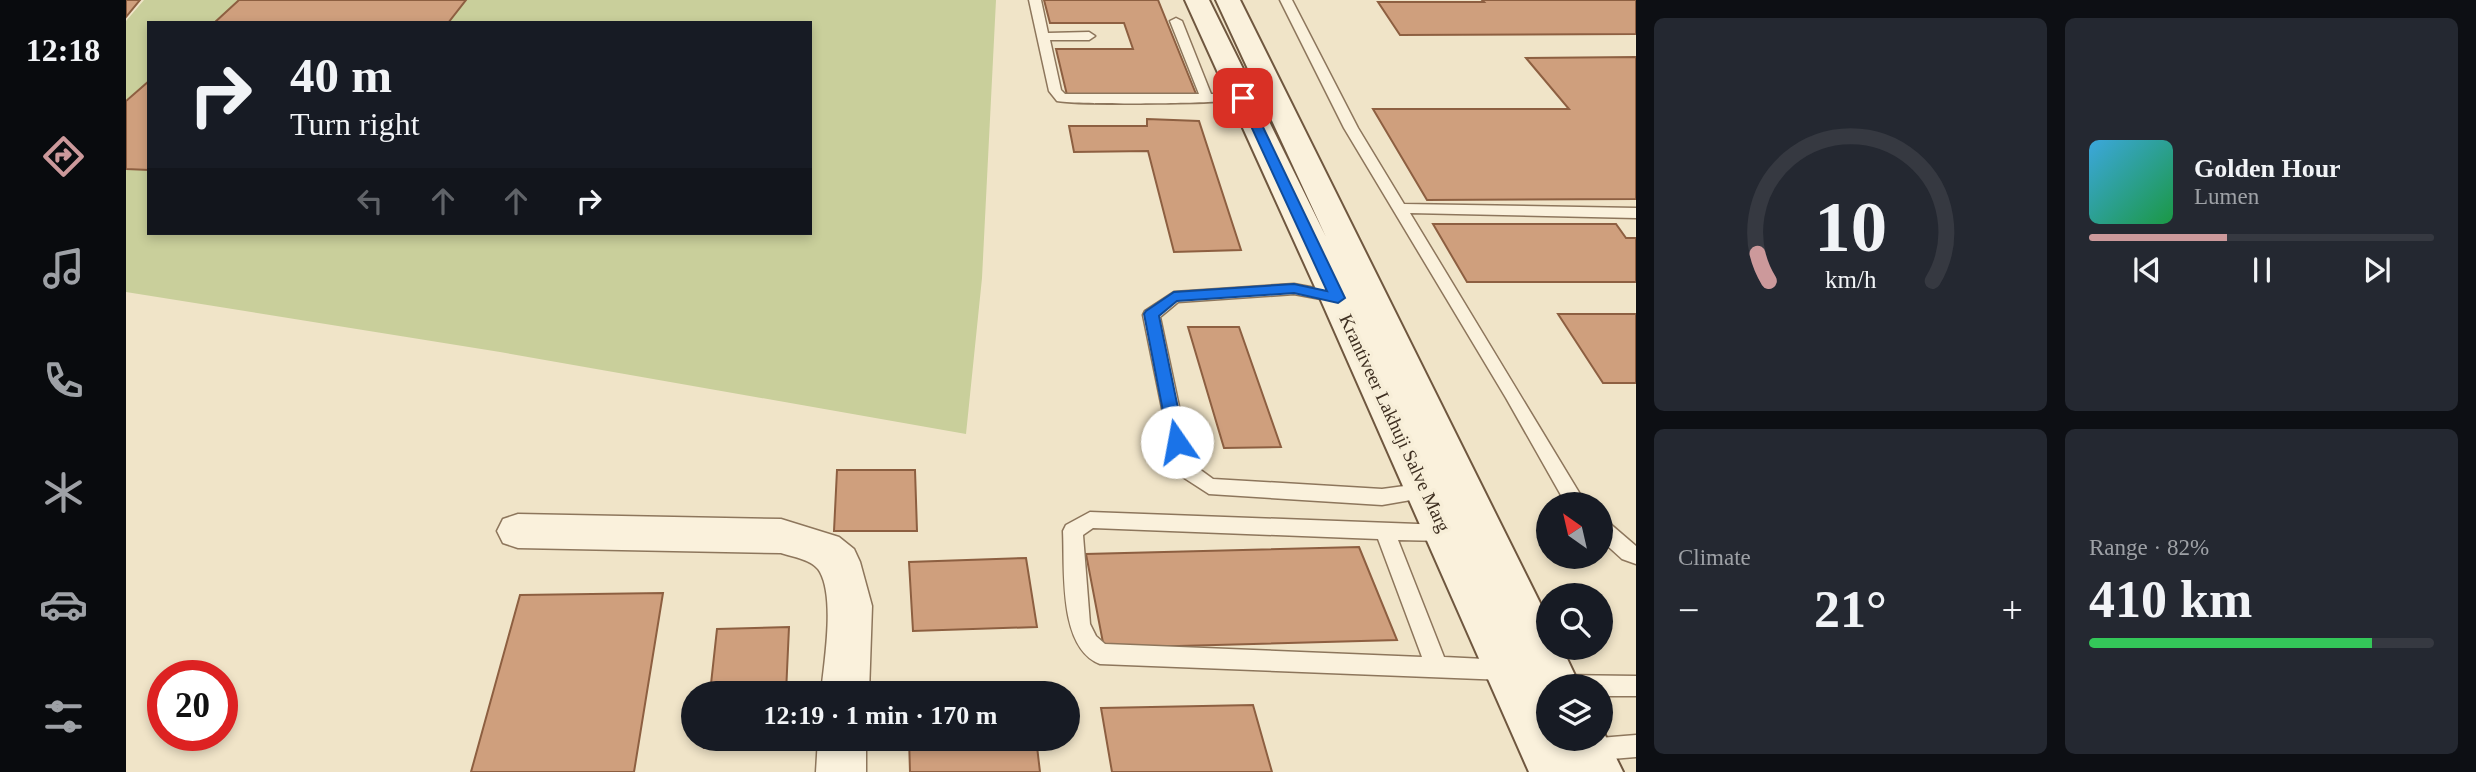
<!DOCTYPE html>
<meta charset="utf-8">
<style>
body{margin:0;font-family:Georgia,serif;background:#242831;color:#f1f3f6;height:100vh;display:flex;flex-direction:column;font-size:26px;white-space:nowrap}
*{box-sizing:border-box;margin:0}
p{font-size:23px;color:#9ea1a6}
.icon{flex:none;width:38px;height:38px;fill:none;stroke:currentColor;stroke-width:2;stroke-linecap:round;stroke-linejoin:round}
.map{position:relative;flex:1;overflow:hidden}
.sheet{display:flex;flex-direction:column;gap:18px;padding:18px;background:#0d0f14;width:840px}
.sheet>*{flex:none}
.guide{position:absolute;left:21px;top:21px;width:665px;height:214px;border-radius:0px;box-shadow:0 4px 10px #0003;background:#171b24;color:#f1f3f6;overflow:hidden}
.needle{width:46px;rotate:326deg}
.controls{position:absolute;left:1410px;top:492px;display:grid;gap:14px}
.controls a{display:grid;place-items:center;width:77px;height:77px;border-radius:50%;background:#171b24;box-shadow:0 4px 10px #0003;font-size:35px}
.speed{position:absolute;left:21px;top:660px;display:flex;gap:14px;font-size:35px;font-weight:700;text-align:center}
.speed>*{display:grid;place-content:center;width:91px;height:91px;border-radius:50%;background:#171b24;box-shadow:0 4px 10px #0003;line-height:1}
.speed .limit{border:10px solid #d22;background:#fff;color:#111}
.pin{position:absolute;display:grid;place-items:center;width:60px;height:60px;color:#fff;margin:-30px;border-radius:14px;box-shadow:0 4px 10px #0006}
.me{position:absolute;width:77px;margin:-38px;rotate:348deg;stroke-linejoin:round;filter:drop-shadow(0 0 5px #0008)}
.turn{display:flex;align-items:center;gap:24px;height:147px;padding:0 28px;font-size:32px}
.turn .icon{width:91px;height:91px;stroke-width:2.5}
.turn b{display:block;font-size:49px;line-height:60px}
.lanes{display:flex;align-items:center;height:66px;padding:0 28px;background:#0003;justify-content:center;gap:35px;direction:ltr}
.lanes .off{opacity:.35}
.big{font-size:52px;font-weight:700;line-height:1.1}
.sheet .card{flex:1;display:flex;flex-direction:column;justify-content:center;gap:10px;min-width:0;padding:0 24px;border-radius:10px;background:#242831}
.sheet .dial{align-items:center;gap:0}
.dial svg{height:182px;overflow:visible;fill:none;stroke:#363941;stroke-width:7;stroke-linecap:round;text-anchor:middle}
.dial text{fill:#f1f3f6;stroke:none}
.song{display:flex;align-items:center;gap:21px}
.cover{width:84px;height:84px;border-radius:10px;background:linear-gradient(135deg,hsl(200 70% 55%),hsl(140 70% 35%))}
.played{height:7px;border-radius:4px;background:linear-gradient(90deg,#cc999b 40%,#363941 40%)}
.keys{display:flex;justify-content:space-around;direction:ltr}
.heat{display:flex;justify-content:space-between;align-items:center;font-size:38px;direction:ltr}
.charge{height:10px;border-radius:5px;background:linear-gradient(90deg,#34c759 82%,#363941 0)}
.sheet .tiles{flex:1;display:grid;gap:18px;grid-template-columns:repeat(2,1fr)}
.trip{position:absolute;left:555px;top:681px;width:399px;height:70px;border-radius:35px;background:#171b24;box-shadow:0 4px 10px #0003;font-weight:700;line-height:70px;text-align:center}
main{display:flex;flex:1;min-height:0}
.menu{display:flex;flex-direction:column;width:126px;justify-content:space-around;align-items:center;background:#090b0e;color:#9ea1a6}
.menu .icon{width:49px;height:49px}
.menu .current{color:#cc999b}
.menu b{font-size:32px;color:#f1f3f6}
.map>svg:first-child{display:block}
.green{fill:#c9cf9b;fill-rule:evenodd}
.building{fill:#cf9f7d;stroke:#8d5f41;stroke-width:2}
.lines{fill:none;stroke-linecap:round;stroke-linejoin:round}
.service-casing{stroke:#8d765c;stroke-width:3}
.minor-casing{stroke:#8d765c;stroke-width:3}
.secondary-casing{stroke:#6f573f;stroke-width:4}
.service{fill:#faf1dc;fill-rule:evenodd}
.minor{fill:#faf1dc;fill-rule:evenodd}
.secondary{fill:#faf1dc;fill-rule:evenodd}
.route{fill:#1a73e8;stroke:#114b97;stroke-width:2}
.labels{text-anchor:middle;dominant-baseline:central;stroke-width:7;stroke-linejoin:round;paint-order:stroke}
.street-label{font-size:19px;fill:#3d2e20;stroke:#f7eed8}
</style>
<main>
<nav class="menu">
<b>12:18</b>
<svg class="icon current" aria-label="directions" viewBox="0 0 24 24"><path d="M12 3l9 9-9 9-9-9zM9 14v-3h6M13 9l2 2-2 2"/></svg>
<svg class="icon" aria-label="music" viewBox="0 0 24 24"><path d="M9 18V5l10-2v13"/><circle cx="6" cy="18" r="3"/><circle cx="16" cy="16" r="3"/></svg>
<svg class="icon" aria-label="phone" viewBox="0 0 24 24"><path d="M5 4h4l2 5-3 2q2 4 5 5l2-3 5 2v4C11 20 4 13 5 4z"/></svg>
<svg class="icon" aria-label="climate" viewBox="0 0 24 24"><path d="M12 3v18M4 7l16 10M4 17L20 7"/></svg>
<svg class="icon" aria-label="car" viewBox="0 0 24 24"><path d="M5 17H2v-5l4-1 3-4h7l3 4 3 1v5h-3M9 17h6M6 11h13"/><circle cx="7" cy="17" r="2"/><circle cx="17" cy="17" r="2"/></svg>
<svg class="icon" aria-label="filters" viewBox="0 0 24 24"><path d="M4 7h16M4 17h16"/><circle cx="9" cy="7" r="2"/><circle cx="15" cy="17" r="2"/></svg>
</nav>
<div class="map">
<svg width="1510" height="772" viewBox="0 0 1510 772">
<rect width="100%" height="100%" fill="#f0e4c8"/>
<path class="green" d="M 18,0 L 870,0 L 856,278 L 840,434 L 374,352 L 0,292 L 0,21 ZM 23,23 L 684,23 L 684,233 L 23,233 Z"/>
<path class="building" d="M 0,0 L 14,0 L 0,17 Z
M 113,0 L 340,0 L 322,23 L 88,23 Z
M 918,0 L 1032,0 L 1070,94 L 941,95 L 930,49 L 1007,49 L 998,23 L 924,23 Z
M 1356,0 L 1510,0 L 1510,34 L 1274,35 L 1252,2 L 1358,2 Z
M 1510,57 L 1510,199 L 1301,200 L 1247,109 L 1443,109 L 1400,58 Z
M 23,81 L 23,170 L 0,169 L 0,101 Z
M 1021,119 L 1073,121 L 1115,250 L 1048,252 L 1022,151 L 948,152 L 943,126 L 1021,126 Z
M 1307,224 L 1490,224 L 1500,238 L 1510,238 L 1510,282 L 1341,282 Z
M 1432,314 L 1510,314 L 1510,383 L 1477,383 Z
M 1062,327 L 1113,327 L 1155,447 L 1098,448 Z
M 711,470 L 789,470 L 791,531 L 708,531 Z
M 1233,547 L 1271,640 L 978,648 L 960,554 Z
M 900,558 L 911,627 L 787,631 L 783,562 Z
M 537,593 L 508,772 L 345,772 L 394,595 Z
M 663,627 L 660,693 L 584,693 L 591,629 Z
M 903,688 L 904,693 L 780,692 Z
M 1127,705 L 1146,772 L 986,772 L 975,708 Z
M 579,738 L 657,738 L 657,746 L 578,748 Z
M 783,738 L 910,738 L 914,772 L 784,772 Z"/>
<g class="lines">
<defs>
<path id="service" d="M 903,0 L 915,0 L 922,33 L 963,32 L 969,36 L 963,40 L 924,40 L 935,90 L 939,94 L 1073,94 L 1044,21 L 1050,18 L 1056,21 L 1085,94 L 1117,94 L 1123,98 C 1116,104 950,105 931,101 L 923,91 Z
M 1154,0 L 1166,0 L 1232,128 L 1278,204 L 1510,208 L 1510,218 L 1284,213 L 1460,504 L 1440,504 L 1380,398 L 1218,128 Z
M 1168,284 L 1216,293 L 1224,298 L 1216,303 L 1168,294 L 1052,302 L 1034,317 L 1065,463 L 1087,479 L 1256,489 L 1301,483 L 1308,486 L 1311,491 L 1308,496 L 1256,505 L 1083,494 L 1049,472 L 1017,315 L 1019,311 L 1048,292 Z
M 964,512 L 1319,525 L 1326,527 L 1329,533 L 1326,539 L 1319,541 L 1272,540 L 1318,657 L 1379,660 L 1387,663 L 1390,670 L 1387,677 L 1379,680 L 974,664 C 932,648 939,569 937,531 L 940,525 ZM 967,528 L 1252,539 L 1296,657 L 979,644 L 970,636 L 964,624 L 957,535 Z
M 1475,520 L 1482,522 L 1510,546 L 1510,564 L 1496,559 L 1475,540 Z
M 1432,675 L 1510,676 L 1510,696 L 1475,696 L 1475,686 L 1423,686 L 1423,689 L 1421,685 L 1424,678 Z
M 1510,735 L 1510,757 L 1461,761 L 1453,758 L 1449,750 L 1453,742 L 1461,739 Z"/>
<path id="minor" d="M 392,514 L 655,519 L 713,537 L 728,549 L 734,562 L 746,606 L 743,693 L 695,693 C 698,663 709,599 694,572 C 688,560 667,557 655,553 L 392,548 L 377,543 L 371,531 L 377,519 Z
M 692,738 L 740,738 L 740,772 L 690,772 Z"/>
<path id="secondary" d="M 1059,0 L 1083,0 L 1200,237 L 1090,0 L 1114,0 L 1423,621 L 1423,648 L 1436,648 L 1454,686 L 1423,686 L 1423,738 L 1475,738 L 1475,727 L 1497,772 L 1403,772 L 1194,298 Z"/>
</defs>
<use href="#service" class="service-casing"/>
<use href="#minor" class="minor-casing"/>
<use href="#secondary" class="secondary-casing"/>
<use href="#service" class="service"/>
<use href="#minor" class="minor"/>
<use href="#secondary" class="secondary"/>
</g>
<path class="route" d="M 1117,95 L 1123,98 L 1219,298 L 1212,303 L 1168,293 L 1051,301 L 1033,316 L 1059,442 L 1057,446 L 1045,446 L 1043,442 L 1018,314 L 1020,311 L 1048,292 L 1168,284 L 1201,291 L 1112,98 Z"/>
<g class="labels">
<g class="street-label">
<text transform="translate(1269 423) rotate(65)">Krantiveer Lakhuji Salve Marg</text>
</g>
</g>
</svg>
<div class="controls">
<a><svg class="needle" viewBox="-14 -14 28 28"><path d="M0-13l5 13h-10z" fill="#e53935"/><path d="M0 13l5-13h-10z" fill="#9ea1a6"/></svg></a>
<a><svg class="icon" aria-label="search" viewBox="0 0 24 24"><circle cx="10" cy="10" r="6"/><path d="M15 15l6 6"/></svg></a>
<a><svg class="icon" aria-label="layers" viewBox="0 0 24 24"><path d="M12 4l9 5-9 5-9-5zM3 14l9 5 9-5"/></svg></a>
</div>
<div class="speed"><div class="limit">20</div></div>
<div class="pin" style="left:1117px;top:98px;background:#d93025"><svg class="icon" aria-label="arrive" viewBox="0 0 24 24"><path d="M6 21V4h12l-3 4 3 4H6"/></svg></div>
<svg class="me" style="left:1051px;top:442px" viewBox="-20 -20 40 40"><circle r="19" fill="#fff"/><path d="M0-13L10 11 0 6-10 11z" fill="#1a73e8"/></svg>
<div class="trip">12:19 · 1 min · 170 m</div>
<div class="guide">
<div class="turn"><svg class="icon" aria-label="right" viewBox="0 0 24 24"><path d="M7 20v-9h11M14 6l5 5-5 5"/></svg><div><b>40 m</b>Turn right</div></div>
<div class="lanes"><svg class="icon off" aria-label="left" viewBox="0 0 24 24"><path d="M17 20v-9H6M10 6l-5 5 5 5"/></svg><svg class="icon off" aria-label="ahead" viewBox="0 0 24 24"><path d="M12 20V5M6 11l6-6 6 6"/></svg><svg class="icon off" aria-label="ahead" viewBox="0 0 24 24"><path d="M12 20V5M6 11l6-6 6 6"/></svg><svg class="icon" aria-label="right" viewBox="0 0 24 24"><path d="M7 20v-9h11M14 6l5 5-5 5"/></svg></div>
</div>
</div>
<section class="sheet">
<div class="tiles">
<div class="card dial"><svg viewBox="0 0 100 80">
<path d="M14 69A42 42 0 1 1 86 69"/>
<path d="M14 69A42 42 0 0 1 9 57" stroke="#cc999b"/>
<text x="50" y="56" font-size="32" font-weight="700">10</text>
<text x="50" y="72" font-size="11">km/h</text>
</svg></div>
<div class="card">
<div class="song"><i class="cover"></i><div><b>Golden Hour</b><p>Lumen</p></div></div>
<div class="played"></div>
<div class="keys"><svg class="icon" aria-label="previous" viewBox="0 0 24 24"><path d="M18 5L8 12l10 7zM5 5v14"/></svg><svg class="icon" aria-label="pause" viewBox="0 0 24 24"><path d="M8 5v14M16 5v14"/></svg><svg class="icon" aria-label="next" viewBox="0 0 24 24"><path d="M6 5l10 7-10 7zM19 5v14"/></svg></div>
</div>
<div class="card"><p>Climate</p>
<div class="heat"><a>−</a><b class="big">21°</b><a>+</a></div>
</div>
<div class="card"><p>Range · 82%</p><b class="big">410 km</b><div class="charge"></div></div>
</div>
</section>
</main>
